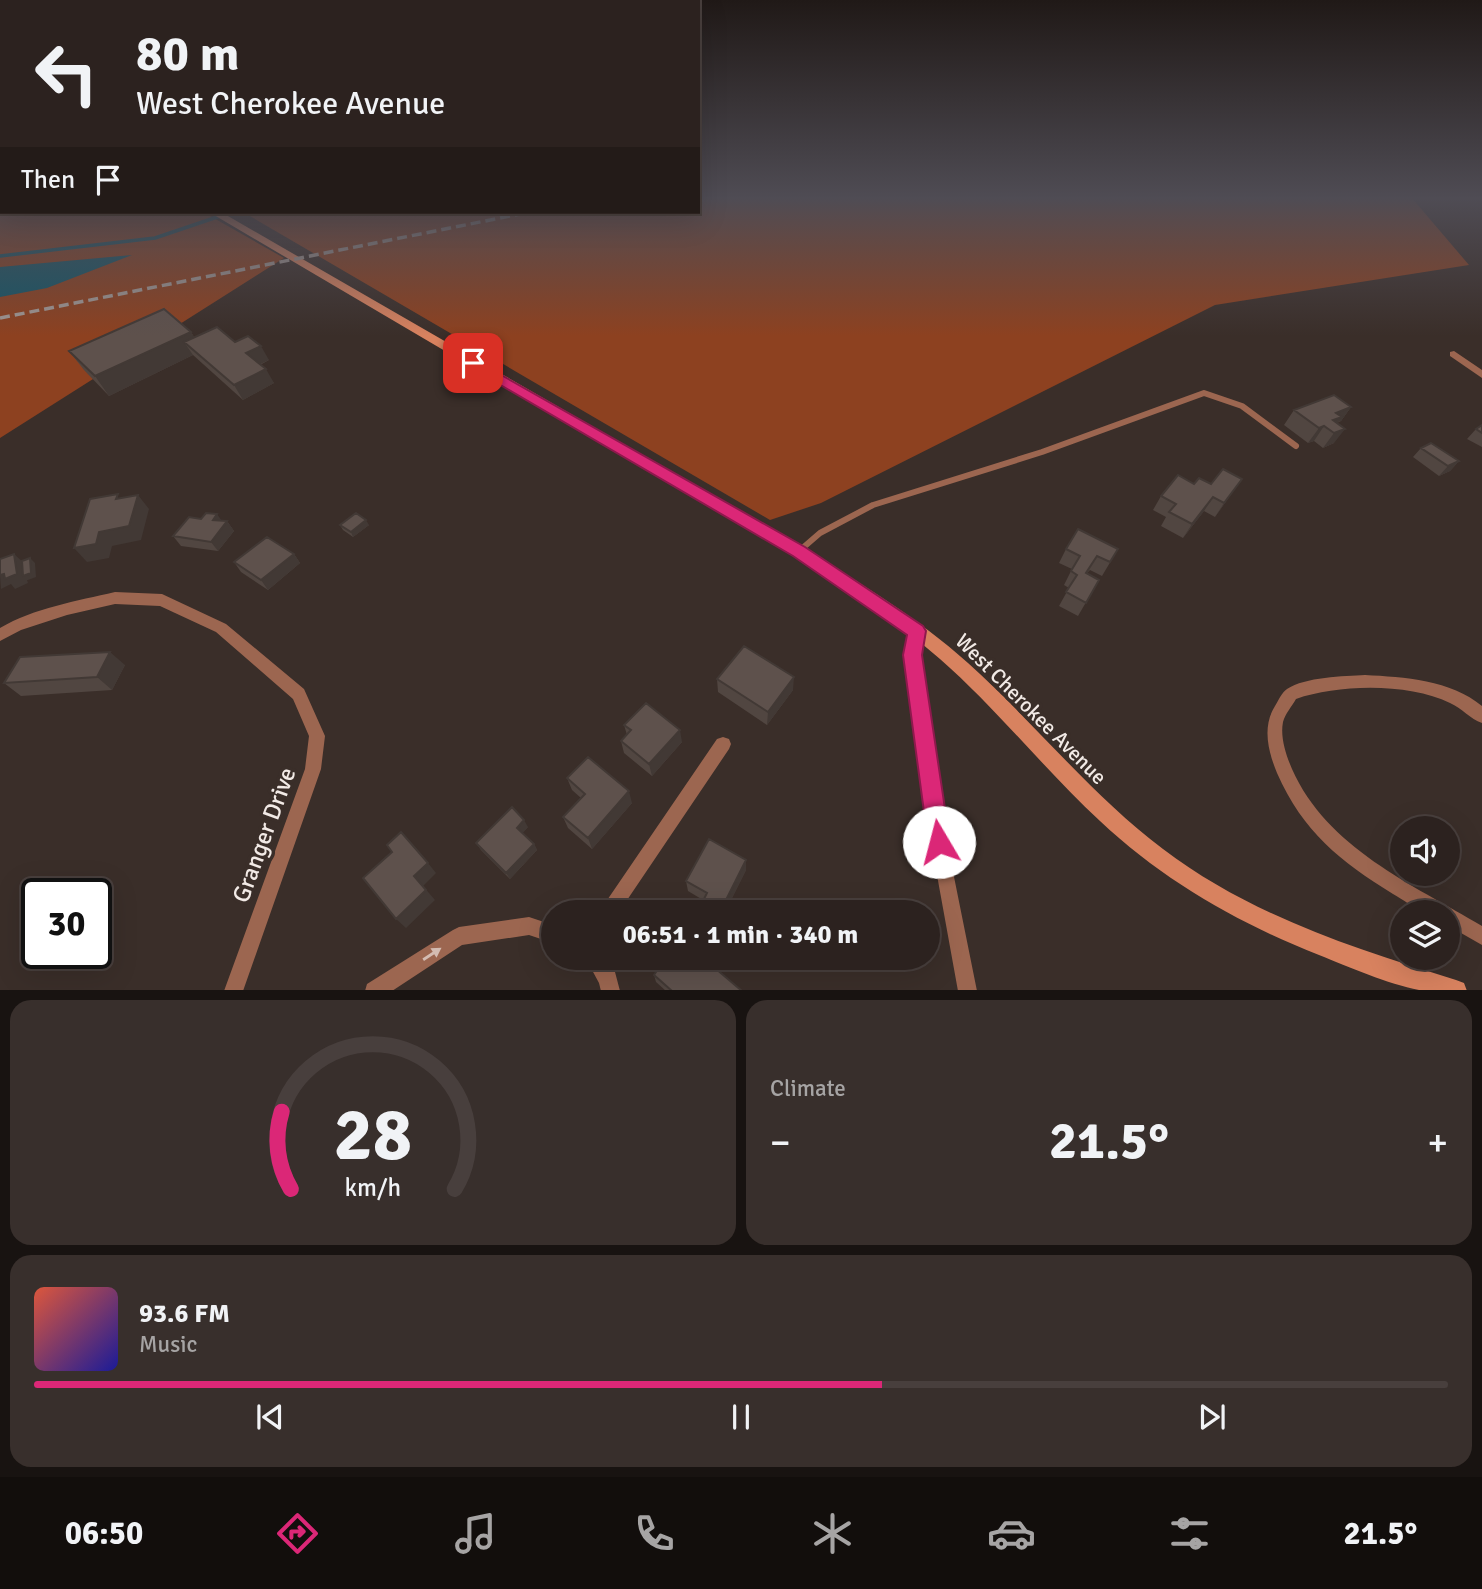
<!DOCTYPE html>
<meta charset="utf-8">
<style>
body{margin:0;font-family:Signika,sans-serif;background:#382f2c;color:#f1f3f6;height:100vh;display:flex;flex-direction:column;font-size:26px;white-space:nowrap}
*{box-sizing:border-box;margin:0}
p{font-size:23px;color:#a6a4a4}
.icon{flex:none;width:38px;height:38px;fill:none;stroke:currentColor;stroke-width:2;stroke-linecap:round;stroke-linejoin:round}
.map{position:relative;height:990px;overflow:hidden}
.drawer{display:flex;flex-direction:column;gap:10px;padding:10px;background:#181311;flex:1}
.drawer>*{flex:none}
.guide{position:absolute;left:0px;top:0px;width:700px;height:214px;box-shadow:0 7px 28px #0002,0 0 0 2px #483f3d;background:#2c221f;color:#f1f3f6;overflow:hidden}
.tools{position:absolute;left:1390px;top:816px;display:grid;gap:14px}
.tools a{display:grid;place-items:center;width:70px;height:70px;border-radius:50%;background:#2c221f;box-shadow:0 7px 28px #0002,0 0 0 2px #483f3d;font-size:35px}
.speed{position:absolute;left:21px;top:878px;display:flex;gap:14px;font-size:35px;font-weight:700;text-align:center}
.speed>*{display:grid;place-content:center;width:91px;height:91px;border-radius:50%;background:#2c221f;box-shadow:0 7px 28px #0002,0 0 0 2px #483f3d;line-height:1}
.speed .limit{border:4px solid #111;border-radius:10px;background:#fff;color:#111}
.pin{position:absolute;display:grid;place-items:center;width:60px;height:60px;color:#fff;margin:-30px;border-radius:14px;box-shadow:0 4px 10px #0006}
.me{position:absolute;width:77px;margin:-38px;rotate:352deg;stroke-linejoin:round;filter:drop-shadow(0 0 5px #0008)}
.turn{display:flex;align-items:center;gap:24px;height:147px;padding:0 21px;font-size:32px}
.turn .icon{width:91px;height:91px;stroke-width:2.5}
.turn b{display:block;font-size:49px;line-height:60px}
.then{display:flex;align-items:center;height:66px;padding:0 21px;background:#0003;gap:14px;font-size:26px}
.big{font-size:52px;font-weight:800;line-height:1.1}
.drawer .card{flex:1;display:flex;flex-direction:column;justify-content:center;gap:10px;min-width:0;padding:0 24px;border-radius:21px;background:#382f2c}
.drawer .dial{align-items:center;gap:0}
.dial svg{height:182px;overflow:visible;fill:none;stroke:#483f3d;stroke-width:7;stroke-linecap:round;text-anchor:middle}
.dial text{fill:#f1f3f6;stroke:none}
.song{display:flex;align-items:center;gap:21px}
.cover{width:84px;height:84px;border-radius:10px;background:linear-gradient(135deg,hsl(10 70% 55%),hsl(240 70% 35%))}
.played{height:7px;border-radius:4px;background:linear-gradient(90deg,#db2777 60%,#483f3d 60%)}
.keys{display:flex;justify-content:space-around;direction:ltr}
.heat{display:flex;justify-content:space-between;align-items:center;font-size:38px;direction:ltr}
.drawer .tiles{flex:1;display:grid;gap:10px;grid-template-columns:1fr 1fr}
.card:last-child{grid-column:span 2}
.trip{position:absolute;left:541px;top:900px;width:399px;height:70px;border-radius:35px;background:#2c221f;box-shadow:0 7px 28px #0002,0 0 0 2px #483f3d;font-weight:800;line-height:70px;text-align:center}
.tab-bar{display:flex;height:112px;justify-content:space-around;align-items:center;background:#120e0c;color:#a6a4a4}
.tab-bar .icon{width:49px;height:49px}
.tab-bar .on{color:#db2777}
.tab-bar b{font-size:32px;color:#f1f3f6}
.map>svg:first-child{display:block}
.forest{fill:#8d4120}
.water{fill:#155566}
.lines{fill:none;stroke-linecap:round;stroke-linejoin:round}
.stream{stroke:#155566;stroke-width:3.5}
.lane{stroke:#9c6650;stroke-width:6}
.street{fill:#9c6650;fill-rule:evenodd}
.secondary{fill:#d8825f;fill-rule:evenodd}
.rail{stroke:#a29894;stroke-width:3.5;stroke-dasharray:10 5;stroke-linecap:butt}
.wall{fill:#514641}
.shaded-wall{fill:#423935}
.building{fill:#5e514c;stroke:#423935;stroke-width:2}
.oneway{fill:#d4bcb2}
.route{fill:#db2777;stroke:#8e194d;stroke-width:2}
.labels{text-anchor:middle;dominant-baseline:central;stroke-width:7;stroke-linejoin:round;paint-order:stroke}
.street-label{font-size:21px;fill:#f2eae6;stroke:#3a2e29}
.near-street-label{font-size:24px;fill:#f2eae6;stroke:#3a2e29}
</style>
<div class="map">
<svg width="1482" height="991" viewBox="0 0 1482 991">
<rect width="100%" height="100%" fill="#3a2e29"/>
<path class="forest" d="M 0,197 L 2,212 L 203,212 L 284,258 L 0,438 Z
M 698,197 L 1411,197 L 1469,265 L 1215,305 L 821,503 L 770,520 L 243,212 L 698,212 Z"/>
<path class="water" d="M 132,255 L 47,288 L 0,297 L 0,267 Z"/>
<g class="lines">
<path class="stream" d="M 0,256 L 155,238 L 232,212"/>
<path class="lane" d="M 798,552 L 820,533 L 873,505 L 1042,452 L 1204,393 L 1242,406 L 1296,446"/>
<path class="street" d="M 1454,351 L 1482,370 L 1482,378 L 1450,356 L 1450,352 Z
M 115,592 L 162,594 L 226,624 L 304,689 L 325,736 L 321,769 L 243,991 L 224,991 L 305,769 L 309,736 L 293,699 L 216,632 L 160,606 L 115,604 L 67,615 L 21,630 L 0,641 L 0,628 C 34,608 77,601 115,592 Z
M 917,625 L 922,627 L 924,631 L 920,655 L 947,842 L 977,991 L 958,991 L 931,842 L 906,655 L 912,627 Z
M 1365,675 C 1404,677 1451,680 1482,706 L 1482,723 C 1470,719 1462,708 1450,703 C 1409,683 1339,684 1296,699 C 1292,706 1285,714 1283,722 C 1280,737 1286,755 1292,769 C 1327,848 1412,884 1482,926 L 1482,945 L 1447,925 L 1447,912 C 1440,912 1433,913 1426,912 C 1415,910 1403,899 1393,894 C 1340,861 1303,832 1277,773 C 1268,751 1262,727 1275,706 C 1278,701 1282,692 1287,689 C 1305,677 1344,676 1365,675 Z
M 723,737 L 729,739 L 731,744 L 729,749 L 619,912 L 599,912 L 717,739 Z
M 529,917 L 553,925 L 553,943 L 529,935 L 462,945 L 392,991 L 365,991 L 367,984 L 453,930 L 459,927 Z
M 585,957 L 605,957 L 615,972 L 620,991 L 601,991 L 599,983 Z"/>
<path class="secondary" d="M 209,212 L 221,212 L 803,548 C 860,583 918,618 968,663 C 1035,723 1091,795 1163,849 C 1250,915 1353,948 1456,980 L 1464,983 L 1467,991 C 1452,991 1434,991 1419,990 C 1388,984 1349,967 1319,955 C 1238,923 1164,881 1100,821 C 1044,769 997,709 940,659 C 895,619 843,588 793,556 Z"/>
<path class="rail" d="M 0,318 L 530,212"/>
</g>
<path class="wall" d="M 191,332 L 194,337 L 235,342 L 269,360 L 260,365 L 274,383 L 243,400 L 193,355 L 109,396 L 84,370 L 69,351 Z
M 1351,407 L 1341,421 L 1337,423 L 1334,443 L 1323,448 L 1314,441 L 1308,443 L 1284,425 L 1294,410 Z
M 1482,425 L 1482,447 L 1467,439 L 1476,429 Z
M 1421,448 L 1459,461 L 1450,471 L 1439,476 L 1413,457 Z
M 1242,479 L 1215,517 L 1204,511 L 1183,538 L 1161,526 L 1166,517 L 1153,510 L 1161,496 L 1211,484 Z
M 222,521 L 227,521 L 234,531 L 218,551 L 181,546 L 173,536 Z
M 340,525 L 369,525 L 353,537 L 343,530 Z
M 1066,549 L 1118,549 L 1102,576 L 1090,570 L 1087,573 L 1099,580 L 1078,616 L 1059,606 L 1069,588 L 1064,585 L 1072,569 L 1059,563 Z
M 294,554 L 300,563 L 268,590 L 241,572 L 234,562 Z
M 125,665 L 112,690 L 21,696 L 4,683 Z
M 717,679 L 793,690 L 767,725 L 718,692 Z
M 624,725 L 682,742 L 652,776 L 624,753 L 621,741 L 627,735 Z
M 567,778 L 632,803 L 592,849 L 568,828 L 563,817 L 581,798 L 572,790 Z
M 528,827 L 522,833 L 534,844 L 537,850 L 510,879 L 481,850 L 476,843 Z
M 746,870 L 725,912 L 698,912 L 703,900 L 688,891 L 686,881 Z
M 654,975 L 742,991 L 666,991 L 656,982 Z"/>
<path class="shaded-wall" d="M 191,332 L 203,351 L 184,342 L 193,355 L 109,396 L 95,376 Z
M 261,346 L 269,360 L 254,367 L 246,353 Z
M 266,369 L 274,383 L 243,400 L 234,385 Z
M 1351,407 L 1341,421 L 1338,422 L 1331,431 L 1336,413 Z
M 1324,426 L 1314,441 L 1308,443 L 1319,428 Z
M 1345,429 L 1334,443 L 1323,448 L 1334,433 Z
M 1459,461 L 1450,471 L 1439,476 L 1448,466 Z
M 1242,479 L 1232,493 L 1215,517 L 1224,503 Z
M 138,495 L 149,509 L 141,540 L 112,546 L 109,558 L 87,562 L 74,548 Z
M 1213,497 L 1204,511 L 1183,538 L 1192,524 Z
M 217,514 L 224,524 L 213,520 Z
M 366,520 L 369,525 L 353,537 L 351,532 Z
M 227,521 L 234,531 L 218,551 L 211,542 Z
M 14,554 L 24,563 L 30,558 L 35,563 L 36,577 L 28,580 L 27,580 L 28,583 L 15,589 L 11,584 L 1,589 L 0,575 L 4,574 Z
M 294,554 L 300,563 L 268,590 L 261,580 Z
M 110,652 L 125,665 L 112,690 L 97,677 Z
M 794,677 L 793,690 L 767,725 L 768,712 Z
M 680,730 L 682,742 L 652,776 L 649,764 Z
M 629,791 L 632,803 L 592,849 L 588,838 Z
M 524,820 L 528,827 L 521,835 L 517,828 Z
M 534,844 L 537,850 L 510,879 L 506,873 Z
M 746,860 L 746,870 L 725,912 L 720,912 Z
M 428,863 L 436,873 L 423,886 L 435,900 L 406,928 L 396,919 L 414,876 Z"/>
<path class="building" d="M 164,309 L 191,332 L 95,376 L 69,351 Z
M 217,327 L 235,342 L 248,336 L 261,346 L 246,353 L 266,369 L 234,385 L 184,342 Z
M 1334,395 L 1351,407 L 1336,413 L 1342,417 L 1333,420 L 1345,429 L 1334,433 L 1324,426 L 1319,428 L 1294,410 Z
M 1482,425 L 1482,433 L 1476,429 Z
M 1431,443 L 1459,461 L 1448,466 L 1421,448 Z
M 1223,469 L 1242,479 L 1224,503 L 1213,497 L 1192,524 L 1169,512 L 1176,504 L 1161,496 L 1178,475 L 1194,484 L 1199,478 L 1211,484 Z
M 118,494 L 116,499 L 138,495 L 129,526 L 99,532 L 96,544 L 74,548 L 90,499 Z
M 206,513 L 217,514 L 213,520 L 227,521 L 211,542 L 173,536 L 189,517 L 201,519 Z
M 356,513 L 366,520 L 351,532 L 340,525 Z
M 1078,529 L 1118,549 L 1110,562 L 1097,556 L 1086,573 L 1099,580 L 1086,603 L 1066,592 L 1077,575 L 1071,571 L 1080,556 L 1066,549 Z
M 267,537 L 294,554 L 261,580 L 234,562 Z
M 14,554 L 17,574 L 5,579 L 4,574 L 0,575 L 0,559 Z
M 30,558 L 31,573 L 23,576 L 22,561 Z
M 744,646 L 794,677 L 768,712 L 717,679 Z
M 110,652 L 97,677 L 4,683 L 20,657 Z
M 646,703 L 680,730 L 649,764 L 621,741 L 631,730 L 624,725 Z
M 588,757 L 629,791 L 588,838 L 563,817 L 585,794 L 567,778 Z
M 512,807 L 524,820 L 517,828 L 534,844 L 506,873 L 476,843 Z
M 401,832 L 428,863 L 414,876 L 426,890 L 396,919 L 363,878 L 392,852 L 387,845 Z
M 709,839 L 746,860 L 720,912 L 699,912 L 698,911 L 707,893 L 686,881 Z
M 666,957 L 702,957 L 742,991 L 672,991 L 654,975 Z"/>
<defs><path id="oneway-solid" d="M-6-.8H1V-3.2L6.5 0L1 3.2V.8H-6Z" transform="scale(1.75)"/></defs>
<use class="oneway" href="#oneway-solid" transform="translate(432 954) rotate(-33)"/>
<linearGradient id="sky" x2="0" y2="1"><stop stop-color="#201917"/><stop offset="0.59" stop-color="#4f4c54"/><stop offset="1" stop-color="#4f4c54" stop-opacity="0"/></linearGradient>
<rect width="1482" height="336" fill="url(#sky)"/>
<path class="route" d="M 473,359 L 805,547 L 923,626 L 926,631 L 922,655 L 950,842 L 947,850 L 939,853 L 931,850 L 928,842 L 903,655 L 907,635 L 793,556 L 468,366 L 468,360 Z"/>
<g class="labels">
<g class="street-label">
<text transform="translate(1031 709) rotate(45)">West Cherokee Avenue</text>
</g>
<g class="near-street-label">
<text transform="translate(264 835) rotate(-70)">Granger Drive</text>
</g>
</g>
</svg>
<div class="tools">
<a><svg class="icon" aria-label="sound" viewBox="0 0 24 24"><path d="M4 9h4l5-4v14l-5-4H4zM17 9q2 3 0 6"/></svg></a>
<a><svg class="icon" aria-label="layers" viewBox="0 0 24 24"><path d="M12 4l9 5-9 5-9-5zM3 14l9 5 9-5"/></svg></a>
</div>
<div class="speed"><div class="limit">30</div></div>
<div class="pin" style="left:473px;top:363px;background:#d93025"><svg class="icon" aria-label="arrive" viewBox="0 0 24 24"><path d="M6 21V4h12l-3 4 3 4H6"/></svg></div>
<svg class="me" style="left:939px;top:842px" viewBox="-20 -20 40 40"><circle r="19" fill="#fff"/><path d="M0-13L10 11 0 6-10 11z" fill="#db2777"/></svg>
<div class="trip">06:51 · 1 min · 340 m</div>
<div class="guide">
<div class="turn"><svg class="icon" aria-label="left" viewBox="0 0 24 24"><path d="M17 20v-9H6M10 6l-5 5 5 5"/></svg><div><b>80 m</b>West Cherokee Avenue</div></div>
<div class="then">Then<svg class="icon" aria-label="arrive" viewBox="0 0 24 24"><path d="M6 21V4h12l-3 4 3 4H6"/></svg></div>
</div>
</div>
<section class="drawer">
<div class="tiles">
<div class="card dial"><svg viewBox="0 0 100 80">
<path d="M14 69A42 42 0 1 1 86 69"/>
<path d="M14 69A42 42 0 0 1 10 35" stroke="#db2777"/>
<text x="50" y="56" font-size="32" font-weight="700">28</text>
<text x="50" y="72" font-size="11">km/h</text>
</svg></div>
<div class="card"><p>Climate</p>
<div class="heat"><a>−</a><b class="big">21.5°</b><a>+</a></div>
</div>
<div class="card">
<div class="song"><i class="cover"></i><div><b>93.6 FM</b><p>Music</p></div></div>
<div class="played"></div>
<div class="keys"><svg class="icon" aria-label="previous" viewBox="0 0 24 24"><path d="M18 5L8 12l10 7zM5 5v14"/></svg><svg class="icon" aria-label="pause" viewBox="0 0 24 24"><path d="M8 5v14M16 5v14"/></svg><svg class="icon" aria-label="next" viewBox="0 0 24 24"><path d="M6 5l10 7-10 7zM19 5v14"/></svg></div>
</div>
</div>
</section>
<nav class="tab-bar">
<b>06:50</b>
<svg class="icon on" aria-label="directions" viewBox="0 0 24 24"><path d="M12 3l9 9-9 9-9-9zM9 14v-3h6M13 9l2 2-2 2"/></svg>
<svg class="icon" aria-label="music" viewBox="0 0 24 24"><path d="M9 18V5l10-2v13"/><circle cx="6" cy="18" r="3"/><circle cx="16" cy="16" r="3"/></svg>
<svg class="icon" aria-label="phone" viewBox="0 0 24 24"><path d="M5 4h4l2 5-3 2q2 4 5 5l2-3 5 2v4C11 20 4 13 5 4z"/></svg>
<svg class="icon" aria-label="climate" viewBox="0 0 24 24"><path d="M12 3v18M4 7l16 10M4 17L20 7"/></svg>
<svg class="icon" aria-label="car" viewBox="0 0 24 24"><path d="M5 17H2v-5l4-1 3-4h7l3 4 3 1v5h-3M9 17h6M6 11h13"/><circle cx="7" cy="17" r="2"/><circle cx="17" cy="17" r="2"/></svg>
<svg class="icon" aria-label="filters" viewBox="0 0 24 24"><path d="M4 7h16M4 17h16"/><circle cx="9" cy="7" r="2"/><circle cx="15" cy="17" r="2"/></svg>
<b>21.5°</b>
</nav>
